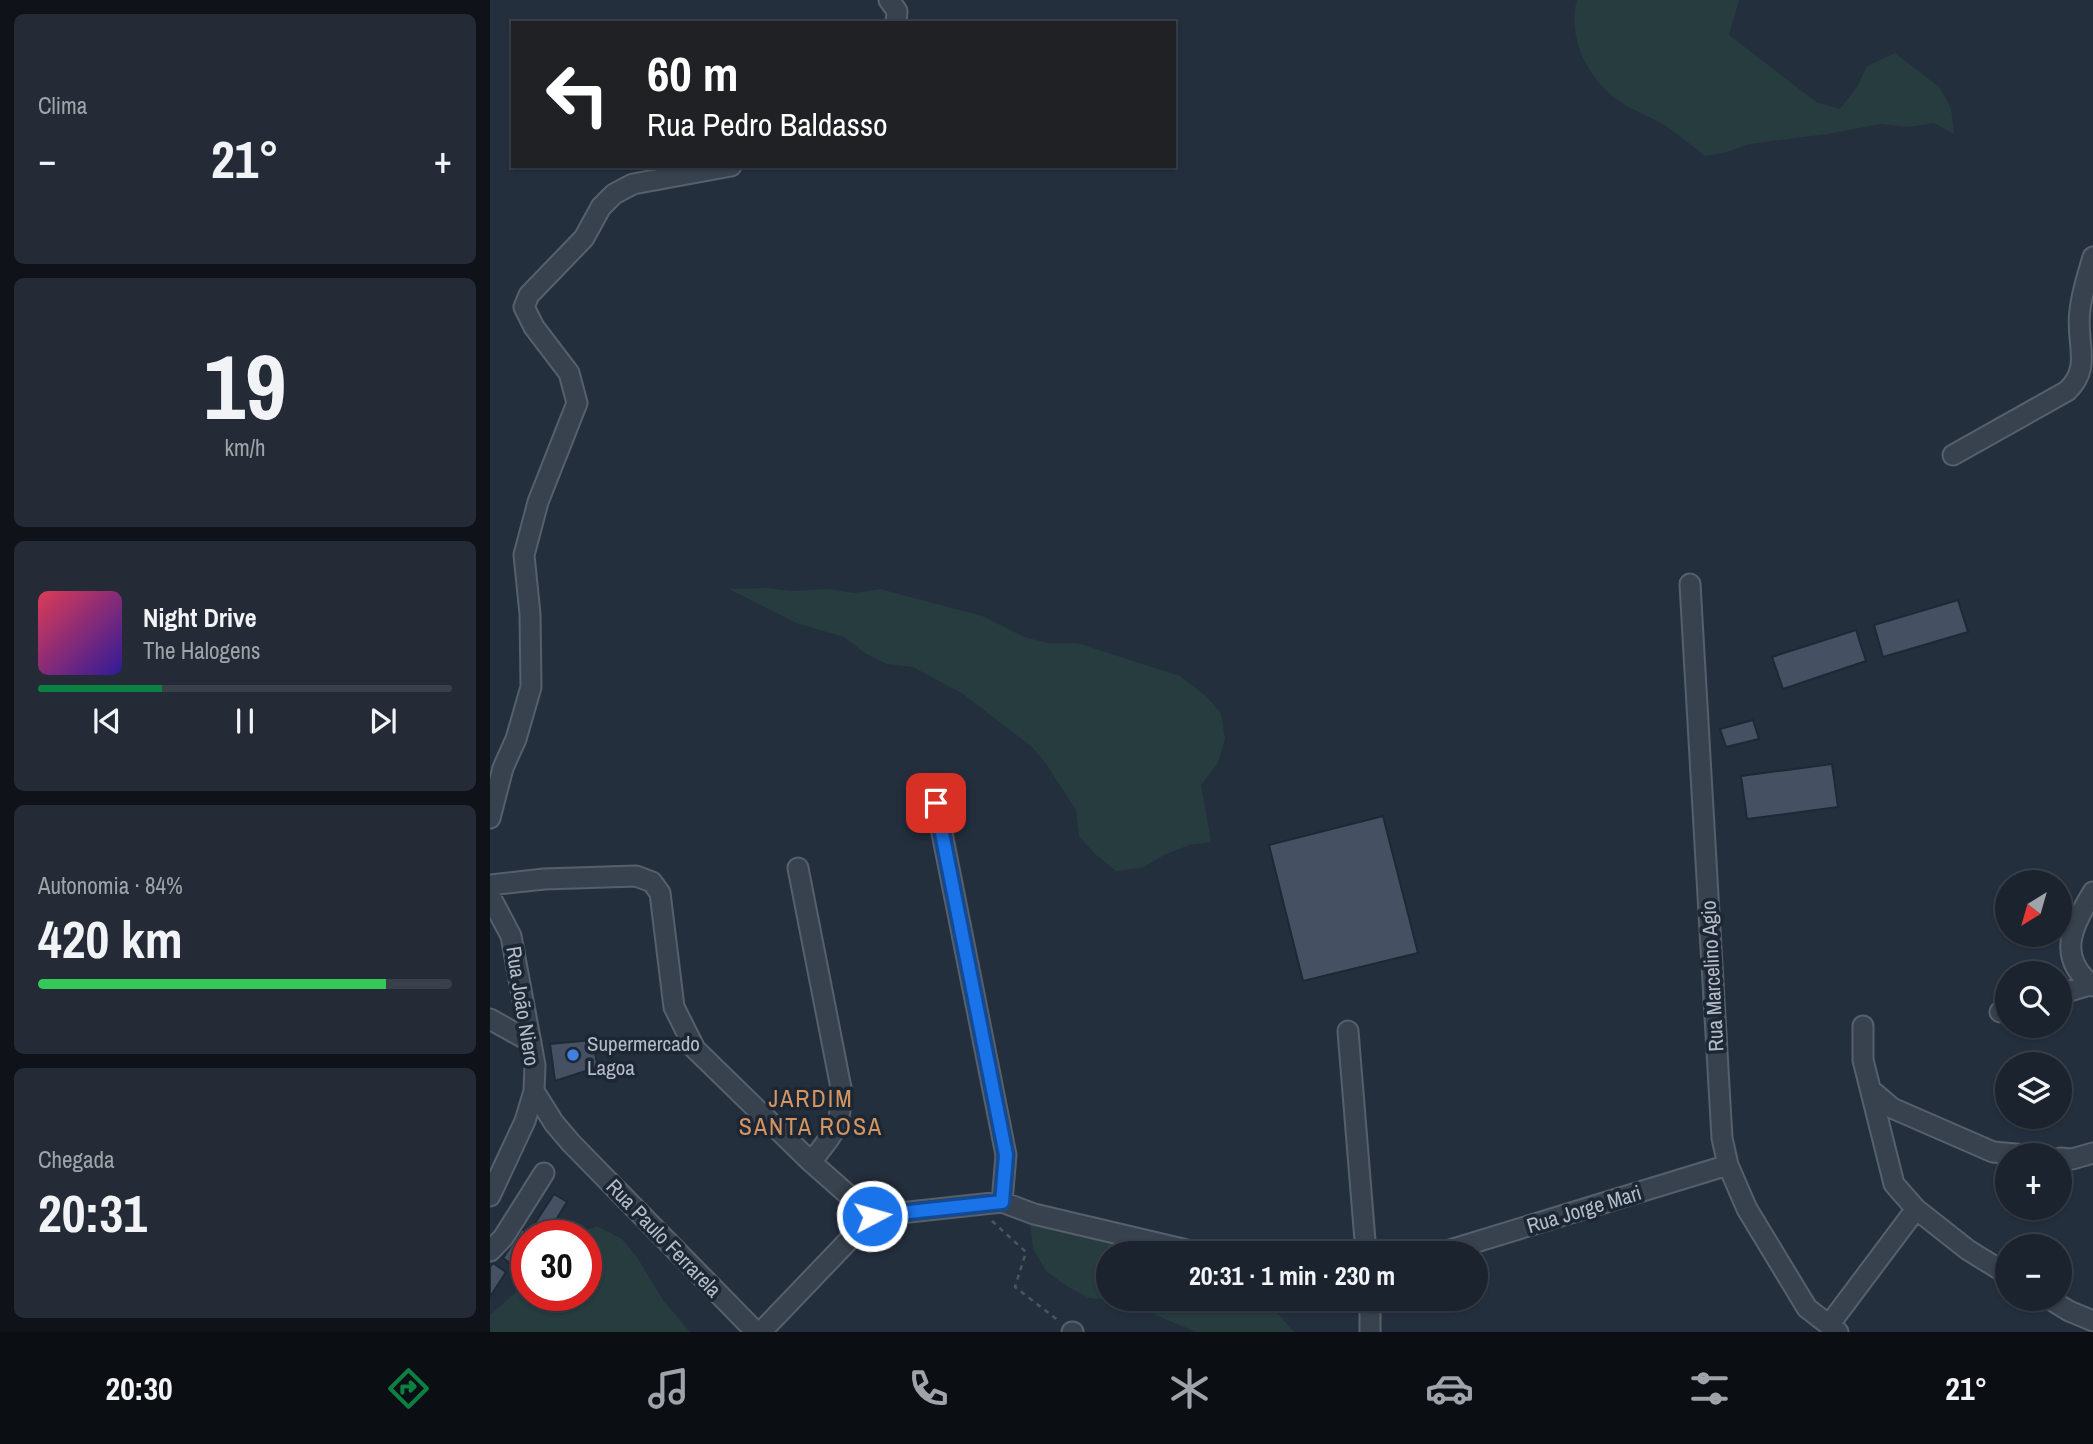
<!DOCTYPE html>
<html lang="pt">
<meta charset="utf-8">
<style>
body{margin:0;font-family:"Archivo Narrow",sans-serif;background:#242b36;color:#f1f3f6;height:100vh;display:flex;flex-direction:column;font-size:26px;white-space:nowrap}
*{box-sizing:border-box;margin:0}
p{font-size:23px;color:#a0a4aa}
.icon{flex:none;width:38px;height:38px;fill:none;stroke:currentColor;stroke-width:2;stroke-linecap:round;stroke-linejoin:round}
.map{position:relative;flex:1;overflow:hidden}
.details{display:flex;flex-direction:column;gap:14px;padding:14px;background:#0f1319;width:490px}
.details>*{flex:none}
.banner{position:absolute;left:21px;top:21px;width:665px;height:147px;border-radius:0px;box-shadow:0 2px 5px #0004,0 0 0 2px #39404a;background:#202124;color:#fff;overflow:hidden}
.needle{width:46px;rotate:217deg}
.buttons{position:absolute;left:1505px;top:870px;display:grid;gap:14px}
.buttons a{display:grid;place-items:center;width:77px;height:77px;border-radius:50%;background:#1b232e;box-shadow:0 2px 5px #0004,0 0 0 2px #39404a;font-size:35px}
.speed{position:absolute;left:21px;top:1220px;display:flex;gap:14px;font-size:35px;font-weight:700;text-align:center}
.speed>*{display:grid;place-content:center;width:91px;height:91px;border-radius:50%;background:#1b232e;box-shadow:0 2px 5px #0004,0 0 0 2px #39404a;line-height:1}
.speed .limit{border:10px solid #d22;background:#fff;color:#111}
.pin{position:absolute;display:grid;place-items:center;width:60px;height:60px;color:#fff;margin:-30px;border-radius:14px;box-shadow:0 4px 10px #0006}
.me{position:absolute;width:77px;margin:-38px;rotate:84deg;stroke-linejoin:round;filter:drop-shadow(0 0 5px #0008)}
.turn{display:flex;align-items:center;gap:24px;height:147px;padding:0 21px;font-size:32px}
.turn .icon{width:91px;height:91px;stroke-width:2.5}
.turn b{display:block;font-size:49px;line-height:60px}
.big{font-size:52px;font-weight:700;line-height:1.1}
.details .widget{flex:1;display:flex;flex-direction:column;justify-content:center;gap:10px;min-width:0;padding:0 24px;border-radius:10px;background:#242b36}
.details .dial{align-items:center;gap:0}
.dial b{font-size:91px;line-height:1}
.song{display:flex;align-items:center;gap:21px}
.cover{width:84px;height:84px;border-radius:10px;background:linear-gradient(135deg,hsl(350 70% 55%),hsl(250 70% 35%))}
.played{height:7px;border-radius:4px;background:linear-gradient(90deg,#0b8043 30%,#39404a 30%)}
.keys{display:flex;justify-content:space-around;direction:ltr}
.heat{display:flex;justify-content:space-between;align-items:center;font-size:38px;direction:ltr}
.charge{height:10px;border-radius:5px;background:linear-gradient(90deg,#34c759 84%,#39404a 0)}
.trip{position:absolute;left:606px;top:1241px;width:392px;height:70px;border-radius:35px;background:#1b232e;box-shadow:0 2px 5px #0004,0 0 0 2px #39404a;font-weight:700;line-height:70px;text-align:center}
.dock{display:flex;height:112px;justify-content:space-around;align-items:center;background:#0b0e12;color:#a0a4aa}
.dock .icon{width:49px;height:49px}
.dock .on{color:#0b8043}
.dock b{font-size:32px;color:#f1f3f6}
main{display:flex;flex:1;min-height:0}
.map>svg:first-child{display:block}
.green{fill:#263c3f}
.building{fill:#455162;stroke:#1f2835;stroke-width:2}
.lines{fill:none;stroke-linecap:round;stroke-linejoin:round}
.minor-casing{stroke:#565f6c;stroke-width:23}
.path{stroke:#44595c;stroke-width:2.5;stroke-dasharray:5 5;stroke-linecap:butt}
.minor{stroke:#38414e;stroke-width:19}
.route-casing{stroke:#114b97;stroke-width:18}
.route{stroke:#1a73e8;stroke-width:12}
.shop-dot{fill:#3f7fe0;stroke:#1d2633;stroke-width:2.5}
.labels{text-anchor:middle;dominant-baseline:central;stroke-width:7;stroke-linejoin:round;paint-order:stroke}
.street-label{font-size:21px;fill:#b4bcc9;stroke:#1d2633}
.poi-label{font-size:21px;fill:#b4bcc9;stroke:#1d2633;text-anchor:start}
.quarter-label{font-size:24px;letter-spacing:2px;fill:#d59563;stroke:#1d2633}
</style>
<main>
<section class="details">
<div class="widget"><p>Clima</p>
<div class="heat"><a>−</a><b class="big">21°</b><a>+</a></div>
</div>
<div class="widget dial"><b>19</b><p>km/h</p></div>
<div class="widget">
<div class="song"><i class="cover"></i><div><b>Night Drive</b><p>The Halogens</p></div></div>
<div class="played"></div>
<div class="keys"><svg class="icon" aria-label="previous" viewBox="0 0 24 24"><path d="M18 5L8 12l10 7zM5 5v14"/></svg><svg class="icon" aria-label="pause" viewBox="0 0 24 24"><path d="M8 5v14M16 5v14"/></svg><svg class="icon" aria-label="next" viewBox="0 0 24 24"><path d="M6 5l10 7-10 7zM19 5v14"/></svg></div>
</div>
<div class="widget"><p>Autonomia · 84%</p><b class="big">420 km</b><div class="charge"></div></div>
<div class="widget"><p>Chegada</p><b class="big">20:31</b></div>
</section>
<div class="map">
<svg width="1603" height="1332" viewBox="0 0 1603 1332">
<rect width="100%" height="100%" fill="#242f3e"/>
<path class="green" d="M 1087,0 L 1249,0 L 1239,35 L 1326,102 L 1350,109 L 1367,87 L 1377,66 L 1405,53 L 1449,87 L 1461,108 L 1464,134 L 1444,123 L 1418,127 L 1391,124 L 1337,134 L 1259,144 L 1234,153 L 1215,156 C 1202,146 1189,135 1176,126 C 1162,117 1146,112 1132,103 C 1100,83 1076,38 1087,0 Z
M 275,588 L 302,591 L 338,589 L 364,593 L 390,589 L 492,616 L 534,637 L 558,643 L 587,643 L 690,676 L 716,696 L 731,713 L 735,739 L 728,763 L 711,785 L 721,842 L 699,845 L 674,855 L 652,868 L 626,871 L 605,854 L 589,836 L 586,810 L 557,765 L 542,747 L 473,694 L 423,667 L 397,664 L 376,654 L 354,637 L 306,623 L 239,589 Z
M 566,1220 L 687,1244 L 717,1244 L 740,1250 L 747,1249 L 747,1253 L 618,1253 L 618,1298 L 775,1299 L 804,1332 L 706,1332 L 649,1308 L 626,1301 L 599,1298 L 578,1287 L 556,1271 L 543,1249 L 540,1223 Z
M 107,1226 L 132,1239 L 147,1257 L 173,1300 L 200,1332 L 0,1332 L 0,1315 L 37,1282 L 37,1295 L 96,1295 L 96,1236 L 83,1235 Z"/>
<path class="building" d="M 1468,600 L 1478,632 L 1393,657 L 1384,625 Z
M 1366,630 L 1376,661 L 1293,689 L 1282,657 Z
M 1263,720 L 1269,739 L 1236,747 L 1230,729 Z
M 1342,764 L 1348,807 L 1257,819 L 1251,776 Z
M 893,816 L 928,953 L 813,981 L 779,845 Z
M 102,1040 L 108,1067 L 65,1081 L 60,1044 Z
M 64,1194 L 77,1202 L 59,1231 L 45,1223 Z
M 32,1229 L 42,1236 L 37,1236 L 37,1251 L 26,1267 L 13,1258 Z
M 3,1263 L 16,1272 L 0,1297 L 0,1267 Z"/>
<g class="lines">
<defs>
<path id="minor" d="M 399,0 L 407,11 L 406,23
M 1463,455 L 1577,391 C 1603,367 1585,342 1590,310 C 1592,292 1598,274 1603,257
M 1200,584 L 1232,1138 L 1238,1165 L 1257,1209 L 1317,1308 L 1348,1332
M 446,803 L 516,1155 L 512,1202
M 0,818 L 13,768 L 26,739 L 41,687 L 40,614 L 34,555 L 48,502 L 87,403 L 79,373 L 44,327 L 34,307 L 39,295 L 94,238 L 111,207 L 124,194 L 143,184 L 241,166
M 308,868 L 351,1088 C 352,1128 344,1132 321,1162
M 0,885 L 54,879 L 146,876 L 162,882 L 170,893 L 184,1007 L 205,1049 L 321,1162 L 382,1216
M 1603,892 C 1583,926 1565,956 1603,986
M 0,896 L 21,936 L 45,1065 L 44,1091 L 35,1121 L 0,1196
M 1570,994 L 1603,984
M 1510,1012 L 1517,1010
M 0,1019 L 41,1042
M 1373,1026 L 1373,1060 L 1404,1184 L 1426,1209 L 1478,1250 L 1517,1274
M 858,1031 L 876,1253
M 1381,1090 L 1402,1108 L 1503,1152 L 1537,1155
M 44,1091 L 64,1123 L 81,1143 L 266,1332
M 1570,1158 L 1582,1159 L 1603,1153
M 0,1251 L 13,1238 L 54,1173
M 950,1253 L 1238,1165
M 880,1298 L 880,1332
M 1558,1298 L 1579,1311 L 1603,1321
M 1339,1325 L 1426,1209
M 271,1332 L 382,1216 L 512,1202 L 544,1214 L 697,1250
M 582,1332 L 583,1332"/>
</defs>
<use href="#minor" class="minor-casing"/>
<path class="path" d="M 502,1221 L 536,1252 L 525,1287 L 569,1321"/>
<use href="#minor" class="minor"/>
</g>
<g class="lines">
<defs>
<path id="route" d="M 382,1216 L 512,1202 L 516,1155 L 446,803"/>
</defs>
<use href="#route" class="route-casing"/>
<use href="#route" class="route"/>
</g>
<circle class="shop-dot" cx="83" cy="1055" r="7"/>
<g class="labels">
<g class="street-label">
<text transform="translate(1222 976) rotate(-93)">Rua Marcelino Agio</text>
<text transform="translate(33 1006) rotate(81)">Rua João Niero</text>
<text transform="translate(1094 1209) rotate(-17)">Rua Jorge Mari</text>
<text transform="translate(174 1238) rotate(46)">Rua Paulo Ferrarela</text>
</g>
<g class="poi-label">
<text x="97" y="1043">Supermercado<tspan x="97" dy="24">Lagoa</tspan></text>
</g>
<g class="quarter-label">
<text x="321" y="1098">JARDIM<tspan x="321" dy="28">SANTA ROSA</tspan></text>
</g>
</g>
</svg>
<div class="buttons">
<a><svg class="needle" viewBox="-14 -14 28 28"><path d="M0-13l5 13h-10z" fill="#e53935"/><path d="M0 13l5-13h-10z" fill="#a0a4aa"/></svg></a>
<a><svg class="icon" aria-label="search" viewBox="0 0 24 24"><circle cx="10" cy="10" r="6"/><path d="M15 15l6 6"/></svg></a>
<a><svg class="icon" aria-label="layers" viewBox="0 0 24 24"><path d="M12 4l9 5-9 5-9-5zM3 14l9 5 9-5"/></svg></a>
<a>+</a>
<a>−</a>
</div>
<div class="speed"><div class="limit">30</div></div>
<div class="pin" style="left:446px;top:803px;background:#d93025"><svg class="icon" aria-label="arrive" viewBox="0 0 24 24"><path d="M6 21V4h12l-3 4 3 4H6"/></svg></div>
<svg class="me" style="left:382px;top:1216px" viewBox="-20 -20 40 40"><circle r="17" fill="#1a73e8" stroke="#fff" stroke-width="3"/><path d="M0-11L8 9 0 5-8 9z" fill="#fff"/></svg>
<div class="trip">20:31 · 1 min · 230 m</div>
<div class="banner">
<div class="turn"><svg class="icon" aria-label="left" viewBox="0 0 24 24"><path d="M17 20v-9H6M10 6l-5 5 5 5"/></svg><div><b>60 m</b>Rua Pedro Baldasso</div></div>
</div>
</div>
</main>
<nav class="dock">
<b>20:30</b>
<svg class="icon on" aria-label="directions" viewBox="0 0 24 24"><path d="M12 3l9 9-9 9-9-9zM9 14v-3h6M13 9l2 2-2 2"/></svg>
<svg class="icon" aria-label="music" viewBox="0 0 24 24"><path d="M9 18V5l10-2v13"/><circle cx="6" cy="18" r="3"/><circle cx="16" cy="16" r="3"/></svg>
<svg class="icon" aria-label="phone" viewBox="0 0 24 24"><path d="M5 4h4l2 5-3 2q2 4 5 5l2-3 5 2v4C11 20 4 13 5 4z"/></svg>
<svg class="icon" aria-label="climate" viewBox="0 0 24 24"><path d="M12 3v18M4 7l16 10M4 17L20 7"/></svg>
<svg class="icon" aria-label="car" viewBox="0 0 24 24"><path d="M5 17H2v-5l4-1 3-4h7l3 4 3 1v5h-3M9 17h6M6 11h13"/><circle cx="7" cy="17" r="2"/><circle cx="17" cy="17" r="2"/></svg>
<svg class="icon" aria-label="filters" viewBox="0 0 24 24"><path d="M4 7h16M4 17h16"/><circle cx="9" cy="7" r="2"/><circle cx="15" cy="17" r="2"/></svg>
<b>21°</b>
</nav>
